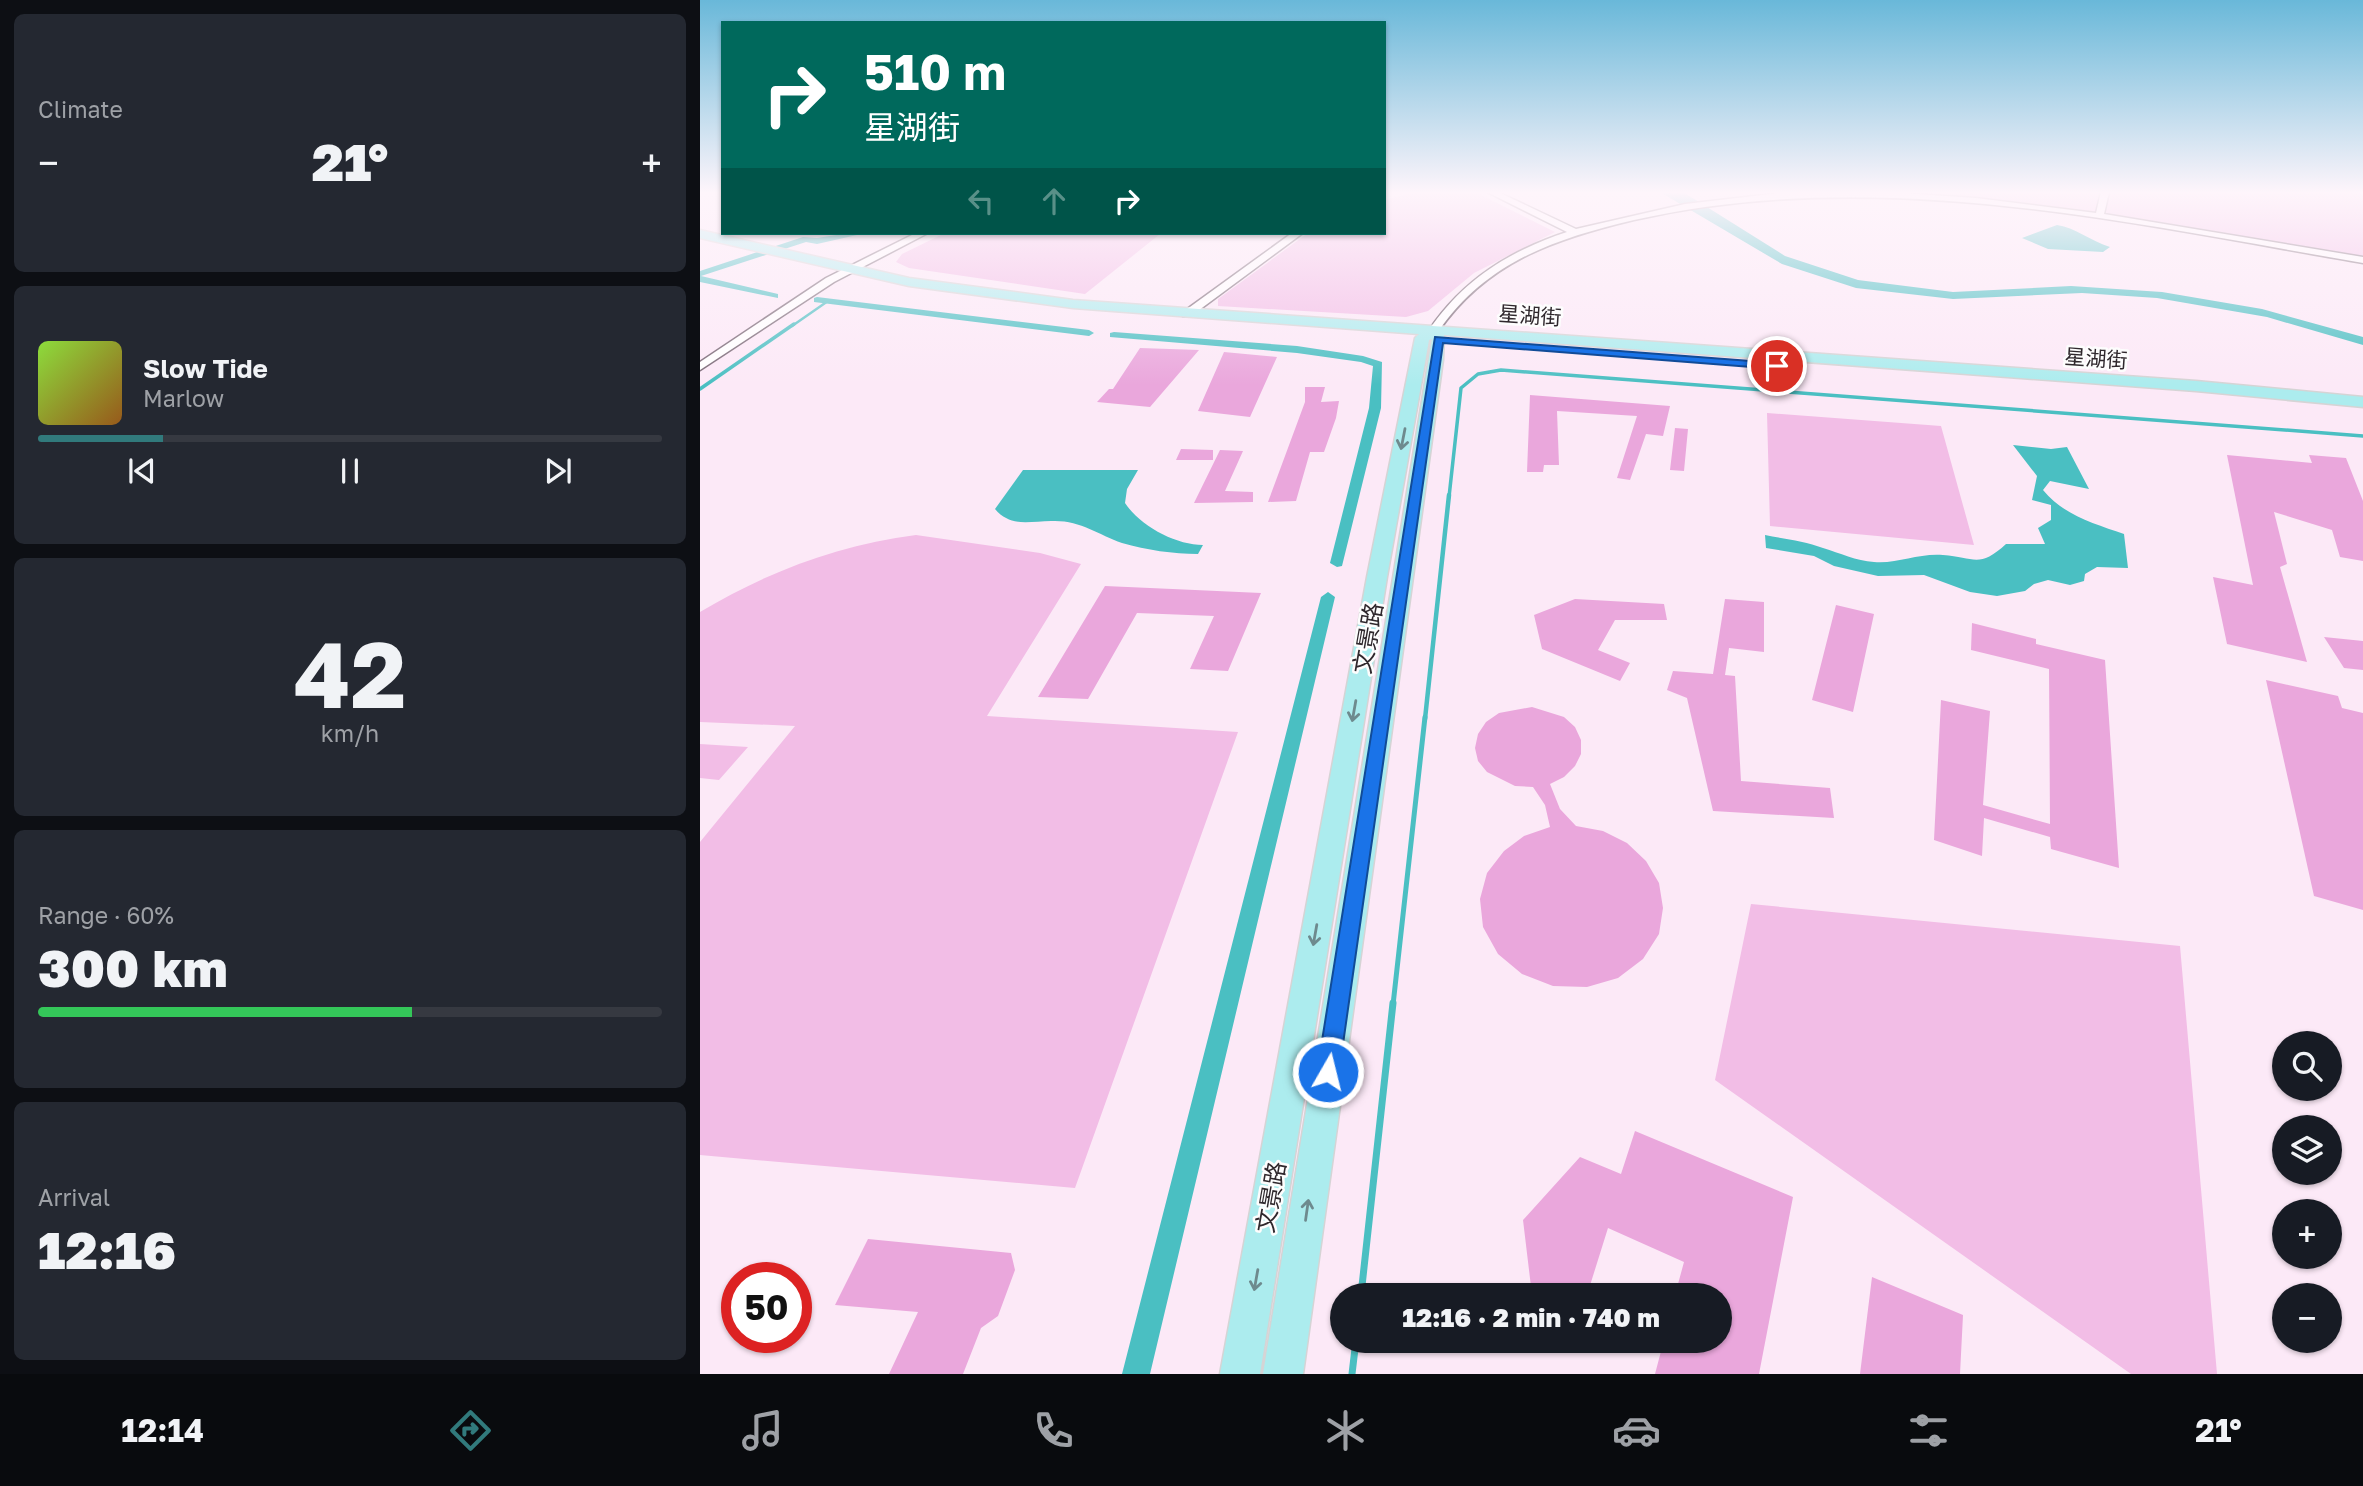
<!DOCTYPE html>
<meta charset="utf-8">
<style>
body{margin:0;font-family:"Golos Text","Noto Sans SC",sans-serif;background:#242831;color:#f1f3f6;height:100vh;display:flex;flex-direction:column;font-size:26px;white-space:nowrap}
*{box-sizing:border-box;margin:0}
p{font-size:23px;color:#9ea1a6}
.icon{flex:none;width:38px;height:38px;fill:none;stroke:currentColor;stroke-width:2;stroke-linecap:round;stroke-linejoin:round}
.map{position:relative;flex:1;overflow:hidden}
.panel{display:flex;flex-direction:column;gap:14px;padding:14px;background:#0d0f14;width:700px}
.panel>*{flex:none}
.hud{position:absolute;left:21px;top:21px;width:665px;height:214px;border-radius:0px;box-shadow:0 2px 5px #0004;background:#00695c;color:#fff;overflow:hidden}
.buttons{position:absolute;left:1572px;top:1031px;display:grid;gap:14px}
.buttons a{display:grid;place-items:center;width:70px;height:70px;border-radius:50%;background:#171b24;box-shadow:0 2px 5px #0004;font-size:35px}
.speed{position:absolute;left:21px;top:1262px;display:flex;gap:14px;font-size:35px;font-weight:700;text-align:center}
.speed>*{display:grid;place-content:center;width:91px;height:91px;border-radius:50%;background:#171b24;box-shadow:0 2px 5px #0004;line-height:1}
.speed .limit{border:10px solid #d22;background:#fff;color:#111}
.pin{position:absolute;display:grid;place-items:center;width:60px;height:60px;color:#fff;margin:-30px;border:4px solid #fff;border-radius:50%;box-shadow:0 2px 7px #0007}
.me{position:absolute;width:77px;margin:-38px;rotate:8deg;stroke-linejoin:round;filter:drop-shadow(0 0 5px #0008)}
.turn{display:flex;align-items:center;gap:24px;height:147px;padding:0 28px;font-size:32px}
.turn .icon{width:91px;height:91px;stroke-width:2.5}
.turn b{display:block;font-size:49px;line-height:60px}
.lanes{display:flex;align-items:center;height:66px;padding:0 28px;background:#0003;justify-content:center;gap:35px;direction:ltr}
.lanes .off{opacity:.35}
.big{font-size:52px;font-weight:800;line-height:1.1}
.panel .tile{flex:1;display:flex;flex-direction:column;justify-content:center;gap:10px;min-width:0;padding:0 24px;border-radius:10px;background:#242831}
.panel .dial{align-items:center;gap:0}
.dial b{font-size:91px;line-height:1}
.song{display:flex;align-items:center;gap:21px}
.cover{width:84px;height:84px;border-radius:10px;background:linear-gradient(135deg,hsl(90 70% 55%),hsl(30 70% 35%))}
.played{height:7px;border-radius:4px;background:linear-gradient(90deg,#317a7c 20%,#363941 20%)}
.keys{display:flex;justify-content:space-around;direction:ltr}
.heat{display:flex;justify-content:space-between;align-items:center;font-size:38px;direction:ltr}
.charge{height:10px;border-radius:5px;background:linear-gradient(90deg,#34c759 60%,#363941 0)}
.trip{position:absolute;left:630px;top:1283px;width:402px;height:70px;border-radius:35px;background:#171b24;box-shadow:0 2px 5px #0004;font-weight:800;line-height:70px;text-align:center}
.tab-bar{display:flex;height:112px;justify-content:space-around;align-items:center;background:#090b0e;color:#9ea1a6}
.tab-bar .icon{width:49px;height:49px}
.tab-bar .selected{color:#317a7c}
.tab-bar b{font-size:32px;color:#f1f3f6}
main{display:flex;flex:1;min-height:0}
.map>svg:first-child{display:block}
.green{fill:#f2bde6}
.water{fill:#4abfc2}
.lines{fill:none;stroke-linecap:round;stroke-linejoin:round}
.stream-far4{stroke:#4abfc2;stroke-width:2.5}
.stream-far3{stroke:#4abfc2;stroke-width:3.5}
.stream-far2{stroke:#4abfc2;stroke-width:4.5}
.stream-far1{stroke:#4abfc2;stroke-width:5}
.stream{stroke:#4abfc2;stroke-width:7}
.canal{fill:#4abfc2;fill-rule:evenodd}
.building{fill:#eaa7dc}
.minor-casing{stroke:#7c6b78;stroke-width:3}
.major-casing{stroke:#d5d4d5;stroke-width:3}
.minor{fill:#fff;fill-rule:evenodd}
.major{fill:#acecee;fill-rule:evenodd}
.oneway{stroke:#6e8a8e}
.route{fill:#1a73e8;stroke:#114b97;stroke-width:2}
.labels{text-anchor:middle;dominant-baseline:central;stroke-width:5;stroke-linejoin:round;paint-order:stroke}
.far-street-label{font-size:21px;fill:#2f282d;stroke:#fdfdfd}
.street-label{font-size:24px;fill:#2f282d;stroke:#fdfdfd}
</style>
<main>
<section class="panel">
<div class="tile"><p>Climate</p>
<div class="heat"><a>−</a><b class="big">21°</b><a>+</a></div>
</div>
<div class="tile">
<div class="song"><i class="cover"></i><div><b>Slow Tide</b><p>Marlow</p></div></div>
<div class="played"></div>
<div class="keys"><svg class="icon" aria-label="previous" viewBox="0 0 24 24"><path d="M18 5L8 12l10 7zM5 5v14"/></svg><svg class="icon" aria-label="pause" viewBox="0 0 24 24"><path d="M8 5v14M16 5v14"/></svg><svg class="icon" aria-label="next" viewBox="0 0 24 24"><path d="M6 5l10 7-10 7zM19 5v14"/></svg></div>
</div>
<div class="tile dial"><b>42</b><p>km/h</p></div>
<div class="tile"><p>Range · 60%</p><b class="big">300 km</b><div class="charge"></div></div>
<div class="tile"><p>Arrival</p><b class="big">12:16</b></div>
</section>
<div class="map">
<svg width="1663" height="1374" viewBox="0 0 1663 1374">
<rect width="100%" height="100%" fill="#fce9f7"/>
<path class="green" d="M 716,192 L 775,192 L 855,232 L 774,273 L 728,311 L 706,317 L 518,306 L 518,299 L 608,233 L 684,233 L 684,200 Z
M 1212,192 L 1663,192 L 1663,257 C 1514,233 1364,202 1212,192 Z
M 245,233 L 477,233 L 460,234 L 385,294 L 209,268 L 196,262 L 202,254 Z
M 1067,413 L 1241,426 L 1274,545 L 1070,526 Z
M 216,535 L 340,553 L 381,564 L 287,716 L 538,732 L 375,1188 L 0,1155 L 0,842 L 95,726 L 0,722 L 0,612 C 67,572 138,545 216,535 Z
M 0,744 L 48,747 L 19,780 L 0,778 Z
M 1051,904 L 1480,946 L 1517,1374 L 1431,1374 L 1015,1080 Z"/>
<path class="water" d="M 960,192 L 983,192 L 1085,256 L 1158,280 L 1253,292 L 1371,286 L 1462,292 L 1562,309 L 1663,337 L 1663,345 L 1567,317 L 1457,298 L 1382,293 L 1253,299 L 1156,288 L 1082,264 Z
M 1357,225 C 1376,228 1391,241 1410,247 L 1403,252 L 1348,249 L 1322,238 Z
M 1313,445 L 1351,449 L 1367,447 L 1389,489 L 1350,481 L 1343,490 C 1363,515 1395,524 1424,534 L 1428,568 L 1397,567 L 1385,574 L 1384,581 L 1370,585 L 1348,580 L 1334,584 L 1325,591 L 1297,596 L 1270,592 L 1224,575 L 1178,576 L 1134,566 L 1114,556 L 1066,548 L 1065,535 C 1084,539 1105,541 1123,548 C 1140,553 1156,561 1174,562 C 1198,564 1218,553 1243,555 C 1274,557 1279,569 1306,544 L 1345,544 L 1338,528 L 1351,520 L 1351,505 L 1332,500 L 1337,476 Z
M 323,470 L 438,470 L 427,489 L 425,503 C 440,526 476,545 503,545 L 498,554 C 473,554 447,550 422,543 C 399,535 381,521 355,521 C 332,520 312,529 295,509 Z"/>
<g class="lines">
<path class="stream-far4" d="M 92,326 L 128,301"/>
<path class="stream-far3" d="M 0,389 L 94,324
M 749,497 L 761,388 L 778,374 L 801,370 L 1663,436"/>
<path class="stream-far2" d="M 725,719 L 749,495"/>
<path class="stream-far1" d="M 693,1005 L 725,717"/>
<path class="stream" d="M 661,1295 L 693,1003
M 652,1374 L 656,1340"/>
<path class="canal" d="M 149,233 L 166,233 L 117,244 L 106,242 L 1,276 L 78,294 L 78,298 L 0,282 L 0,271 L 103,237 L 117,238 Z
M 117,297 L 389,330 L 394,333 L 389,336 L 114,302 L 114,298 Z
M 414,332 L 597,346 L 663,356 L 682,362 L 681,408 L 642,566 L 637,567 L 630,563 L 669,408 L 673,366 L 661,362 L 597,353 L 410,337 L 410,333 Z
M 628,592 L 635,597 L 450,1374 L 422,1374 L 621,597 Z"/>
</g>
<path class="building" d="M 440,348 L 499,350 L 450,407 L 397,402 L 409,389 L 413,389 Z
M 524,352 L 577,357 L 550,417 L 498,411 Z
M 605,387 L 625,387 L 621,402 L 639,401 L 636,418 L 624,452 L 610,452 L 596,501 L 568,502 L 605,402 Z
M 830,395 L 970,406 L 963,436 L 946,434 L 930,480 L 917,478 L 937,416 L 857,411 L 859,465 L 844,465 L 843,472 L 827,472 Z
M 975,428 L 988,429 L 984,471 L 970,470 Z
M 481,449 L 513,450 L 513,460 L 476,460 Z
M 520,450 L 543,451 L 525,491 L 553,492 L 553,502 L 494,503 Z
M 1527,455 L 1612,463 L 1609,455 L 1646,458 L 1663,501 L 1663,561 L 1640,557 L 1632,530 L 1574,512 L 1587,564 L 1580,567 L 1607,662 L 1527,644 L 1513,577 L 1553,585 Z
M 405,586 L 495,590 L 561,593 L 528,671 L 490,669 L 514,616 L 437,613 L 388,699 L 338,697 Z
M 875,599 L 964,604 L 967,620 L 915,620 L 898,650 L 930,663 L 920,681 L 842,649 L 834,615 Z
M 1025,599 L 1064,602 L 1064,652 L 1029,648 L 1025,675 L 1035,676 L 1041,781 L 1130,788 L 1134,818 L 1013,811 L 987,698 L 967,690 L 973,671 L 1013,674 Z
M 1136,605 L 1174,614 L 1153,712 L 1112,700 Z
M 1272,623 L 1336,639 L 1336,644 L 1405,660 L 1419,868 L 1351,849 L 1350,837 L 1284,818 L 1282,856 L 1234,840 L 1241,700 L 1290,711 L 1283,805 L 1350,824 L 1349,669 L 1271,650 Z
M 1624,637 L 1663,641 L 1663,670 L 1644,668 Z
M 1566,680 L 1638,696 L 1642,708 L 1663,713 L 1663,910 L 1614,896 Z
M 832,707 L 864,717 L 875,727 L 881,740 L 881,754 L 875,766 L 864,777 L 850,784 L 860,809 L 876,826 L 903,831 L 927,843 L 946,861 L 959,883 L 963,908 L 959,934 L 943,959 L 918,978 L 887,987 L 853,986 L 822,974 L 798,954 L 783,927 L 780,899 L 787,873 L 804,851 L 824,836 L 850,827 L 845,805 L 833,787 L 815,786 L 787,772 L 778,761 L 775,748 L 778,734 L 786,722 L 799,713 Z
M 935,1131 L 1093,1197 L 1059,1374 L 955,1374 L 964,1340 L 1020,1340 L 1020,1295 L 975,1295 L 984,1262 L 908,1228 L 887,1295 L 832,1295 L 823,1220 L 880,1157 L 921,1174 Z
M 168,1239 L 311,1253 L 315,1270 L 298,1316 L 281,1328 L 263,1374 L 189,1374 L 218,1312 L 135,1305 Z
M 1172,1277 L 1263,1315 L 1260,1374 L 1160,1374 Z"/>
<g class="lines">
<defs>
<path id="minor" d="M 787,192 L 798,192 L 876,229 L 985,204 L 1081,193 L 1187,192 L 1276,198 L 1396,213 L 1401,192 L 1409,192 L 1404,214 L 1663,257 L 1663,263 C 1424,222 1176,165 934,220 C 854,239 786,262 738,332 L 730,332 L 729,330 C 763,280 809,251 867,232 Z
M 216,233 L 228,233 L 134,282 L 0,370 L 0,362 L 126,278 Z
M 592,233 L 603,233 L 491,316 L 483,316 L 483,312 Z"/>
<path id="major" d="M 0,230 L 209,278 L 373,300 L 1496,381 L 1663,397 L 1663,407 L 1496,391 L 744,335 L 743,360 L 603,1374 L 563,1374 L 732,339 L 729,340 L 687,577 L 560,1374 L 520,1374 L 667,577 L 715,338 L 719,334 L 373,308 L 209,286 L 0,238 Z"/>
</defs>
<use href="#minor" class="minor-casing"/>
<use href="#major" class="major-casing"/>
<use href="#minor" class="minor"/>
<use href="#major" class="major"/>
</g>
<defs><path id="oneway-shaft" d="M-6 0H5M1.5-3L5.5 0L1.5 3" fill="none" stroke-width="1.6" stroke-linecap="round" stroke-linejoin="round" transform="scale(1.75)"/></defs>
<g class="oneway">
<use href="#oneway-shaft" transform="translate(703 439) rotate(101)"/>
<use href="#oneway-shaft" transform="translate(654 711) rotate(100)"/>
<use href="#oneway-shaft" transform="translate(615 935) rotate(100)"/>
<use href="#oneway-shaft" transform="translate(607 1210) rotate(-82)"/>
<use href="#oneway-shaft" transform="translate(556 1280) rotate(100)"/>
</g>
<linearGradient id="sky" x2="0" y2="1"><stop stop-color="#69b8d9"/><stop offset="0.5" stop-color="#fef5fb"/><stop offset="1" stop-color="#fef5fb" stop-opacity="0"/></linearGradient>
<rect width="1663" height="385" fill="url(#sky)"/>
<path class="route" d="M 735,337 L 1077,363 L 1082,366 L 1077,369 L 743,343 L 639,1072 L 636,1080 L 628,1083 L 620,1080 L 617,1072 Z"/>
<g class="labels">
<g class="far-street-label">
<text transform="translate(830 315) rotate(4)">星湖街</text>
<text transform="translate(1396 358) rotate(4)">星湖街</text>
</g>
<g class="street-label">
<text transform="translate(667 638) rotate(-80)">文景路</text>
<text transform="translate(570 1197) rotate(-80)">文景路</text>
</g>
</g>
</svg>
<div class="buttons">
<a><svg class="icon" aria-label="search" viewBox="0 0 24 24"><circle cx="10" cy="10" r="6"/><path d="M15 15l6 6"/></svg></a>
<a><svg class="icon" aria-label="layers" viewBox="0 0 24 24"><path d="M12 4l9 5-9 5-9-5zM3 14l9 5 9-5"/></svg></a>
<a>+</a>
<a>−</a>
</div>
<div class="speed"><div class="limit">50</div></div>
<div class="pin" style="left:1077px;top:366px;background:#d93025"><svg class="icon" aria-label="arrive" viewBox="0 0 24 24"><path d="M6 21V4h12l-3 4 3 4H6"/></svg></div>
<svg class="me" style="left:628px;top:1072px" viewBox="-20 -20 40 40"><circle r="17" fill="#1a73e8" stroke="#fff" stroke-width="3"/><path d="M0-11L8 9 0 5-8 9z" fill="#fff"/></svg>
<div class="trip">12:16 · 2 min · 740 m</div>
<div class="hud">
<div class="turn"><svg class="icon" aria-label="right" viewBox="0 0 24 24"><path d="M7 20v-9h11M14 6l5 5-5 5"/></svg><div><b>510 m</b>星湖街</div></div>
<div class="lanes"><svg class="icon off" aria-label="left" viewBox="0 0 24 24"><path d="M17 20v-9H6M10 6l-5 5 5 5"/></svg><svg class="icon off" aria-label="ahead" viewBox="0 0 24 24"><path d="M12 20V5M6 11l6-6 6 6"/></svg><svg class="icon" aria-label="right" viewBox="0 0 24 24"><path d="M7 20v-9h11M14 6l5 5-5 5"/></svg></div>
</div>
</div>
</main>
<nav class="tab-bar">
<b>12:14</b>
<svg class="icon selected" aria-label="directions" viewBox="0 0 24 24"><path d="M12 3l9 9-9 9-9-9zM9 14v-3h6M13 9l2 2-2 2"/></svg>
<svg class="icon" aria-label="music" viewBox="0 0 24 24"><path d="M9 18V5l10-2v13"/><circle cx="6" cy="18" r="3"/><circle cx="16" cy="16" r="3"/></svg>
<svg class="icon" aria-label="phone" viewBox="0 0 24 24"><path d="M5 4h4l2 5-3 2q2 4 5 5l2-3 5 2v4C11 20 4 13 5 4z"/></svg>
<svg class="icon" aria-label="climate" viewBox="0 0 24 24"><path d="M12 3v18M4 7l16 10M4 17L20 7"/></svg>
<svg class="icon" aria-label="car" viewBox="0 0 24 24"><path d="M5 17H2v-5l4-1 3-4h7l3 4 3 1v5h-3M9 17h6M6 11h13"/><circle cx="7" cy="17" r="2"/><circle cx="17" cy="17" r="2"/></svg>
<svg class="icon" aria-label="filters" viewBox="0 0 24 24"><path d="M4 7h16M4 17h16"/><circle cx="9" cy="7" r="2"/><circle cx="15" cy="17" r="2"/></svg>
<b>21°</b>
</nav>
